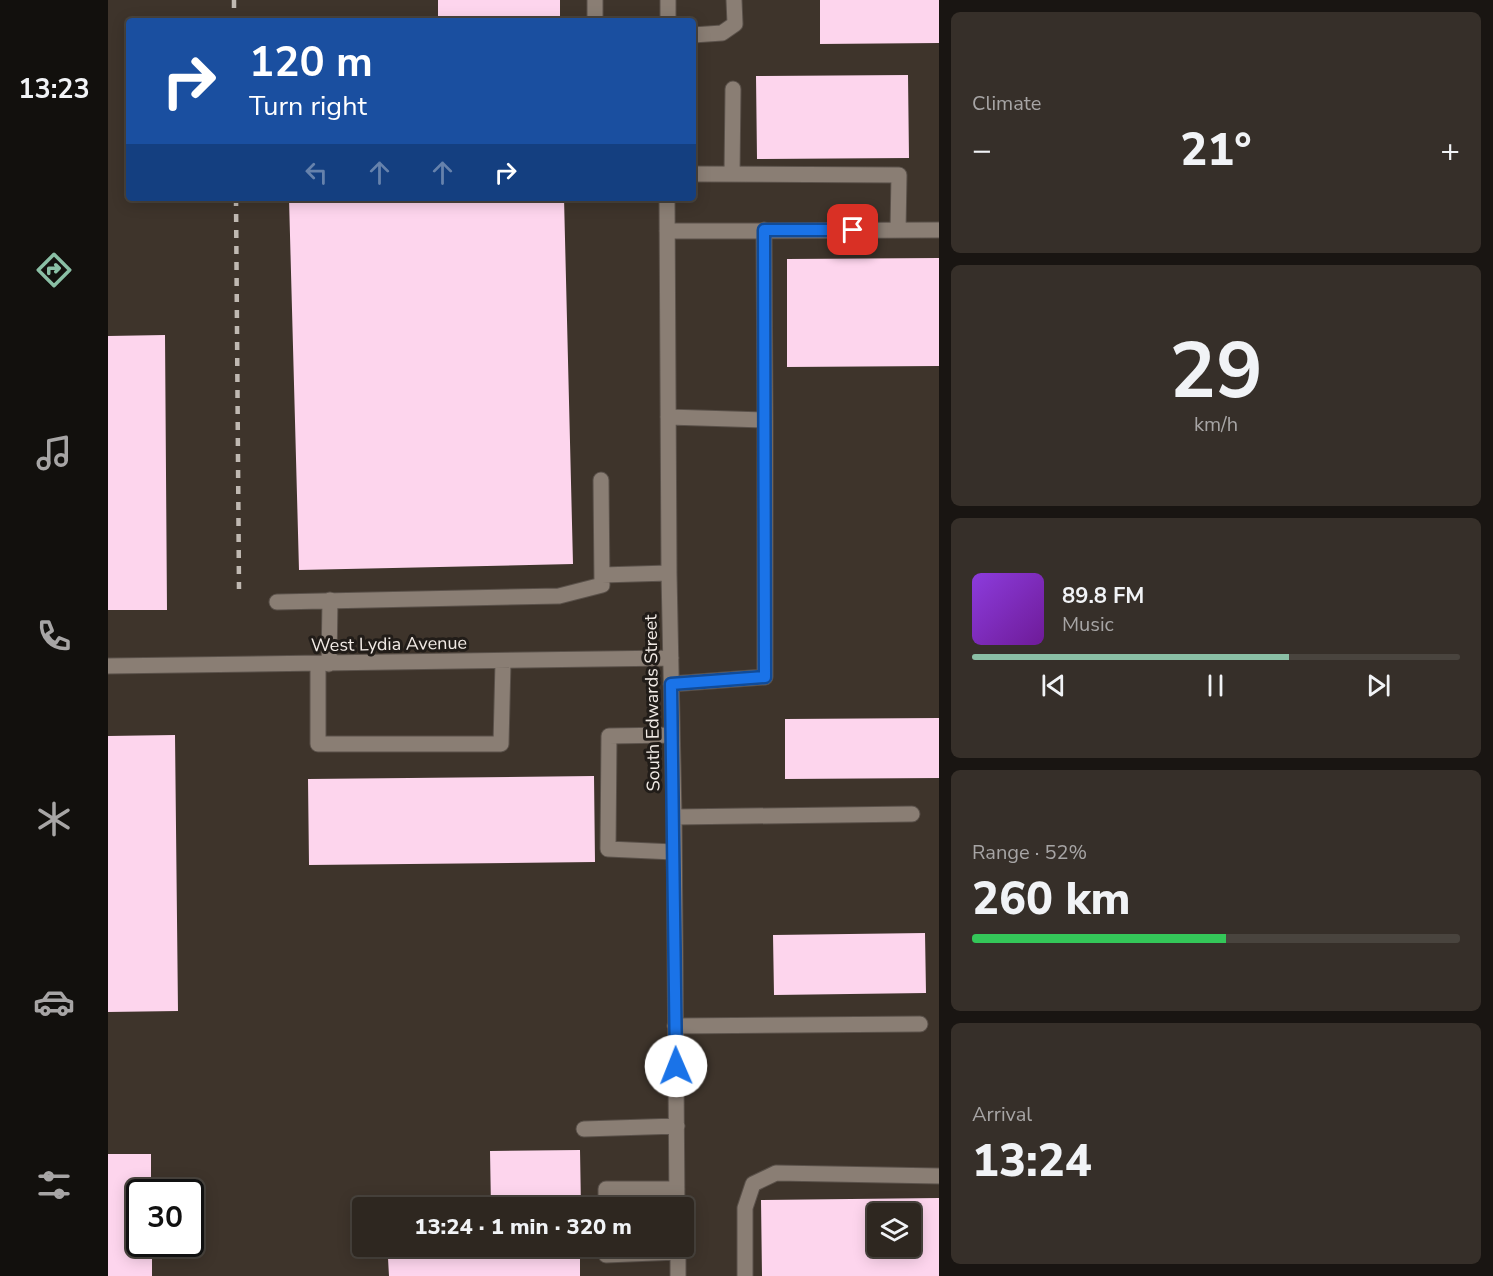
<!DOCTYPE html>
<meta charset="utf-8">
<style>
body{margin:0;font-family:"Nunito Sans",sans-serif;background:#362f29;color:#f1f3f6;height:100vh;display:flex;flex-direction:column;font-size:22px;white-space:nowrap}
*{box-sizing:border-box;margin:0}
p{font-size:20px;color:#a7a5a5}
.icon{flex:none;width:33px;height:33px;fill:none;stroke:currentColor;stroke-width:2;stroke-linecap:round;stroke-linejoin:round}
.map{position:relative;flex:1;overflow:hidden}
.panel{display:flex;flex-direction:column;gap:12px;padding:12px;background:#191512;width:554px}
.panel>*{flex:none}
.top-card{position:absolute;left:18px;top:18px;width:570px;height:183px;border-radius:6px;box-shadow:0 3px 15px #0003,0 0 0 2px #49443e;background:#1a4fa0;color:#fff;overflow:hidden}
.buttons{position:absolute;left:759px;top:1203px;display:grid;gap:12px}
.buttons a{display:grid;place-items:center;width:54px;height:54px;border-radius:6px;background:#2e2720;box-shadow:0 3px 15px #0003,0 0 0 2px #49443e;font-size:30px}
.speed{position:absolute;left:18px;top:1179px;display:flex;gap:12px;font-size:30px;font-weight:700;text-align:center}
.speed>*{display:grid;place-content:center;width:78px;height:78px;border-radius:50%;background:#2e2720;box-shadow:0 3px 15px #0003,0 0 0 2px #49443e;line-height:1}
.speed .limit{border:3px solid #111;border-radius:9px;background:#fff;color:#111}
.pin{position:absolute;display:grid;place-items:center;width:51px;height:51px;color:#fff;margin:-26px;border-radius:12px;box-shadow:0 3px 9px #0006}
.me{position:absolute;width:66px;margin:-33px;rotate:359deg;stroke-linejoin:round;filter:drop-shadow(0 0 4px #0008)}
.turn{display:flex;align-items:center;gap:21px;height:126px;padding:0 24px;font-size:27px}
.turn .icon{width:78px;height:78px;stroke-width:2.5}
.turn b{display:block;font-size:42px;line-height:51px}
.lanes{display:flex;align-items:center;height:57px;padding:0 24px;background:#0003;justify-content:center;gap:30px;direction:ltr}
.lanes .off{opacity:.35}
.big{font-size:45px;font-weight:800;line-height:1.1}
.panel .widget{flex:1;display:flex;flex-direction:column;justify-content:center;gap:9px;min-width:0;padding:0 21px;border-radius:9px;background:#362f29}
.panel .dial{align-items:center;gap:0}
.dial b{font-size:78px;line-height:1}
.song{display:flex;align-items:center;gap:18px}
.cover{width:72px;height:72px;border-radius:9px;background:linear-gradient(135deg,hsl(270 70% 55%),hsl(280 70% 35%))}
.played{height:6px;border-radius:3px;background:linear-gradient(90deg,#8abfa5 65%,#49443e 65%)}
.keys{display:flex;justify-content:space-around;direction:ltr}
.heat{display:flex;justify-content:space-between;align-items:center;font-size:33px;direction:ltr}
.charge{height:9px;border-radius:4px;background:linear-gradient(90deg,#34c759 52%,#49443e 0)}
.trip{position:absolute;left:244px;top:1197px;width:342px;height:60px;border-radius:6px;background:#2e2720;box-shadow:0 3px 15px #0003,0 0 0 2px #49443e;font-weight:800;line-height:60px;text-align:center}
main{display:flex;flex:1;min-height:0}
.tabs{display:flex;flex-direction:column;width:108px;justify-content:space-around;align-items:center;background:#12100d;color:#a7a5a5}
.tabs .icon{width:42px;height:42px}
.tabs .active{color:#8abfa5}
.tabs b{font-size:27px;color:#f1f3f6}
.map>svg:first-child{display:block}
.building{fill:#fdd5ed;fill-rule:evenodd}
.lines{fill:none;stroke-linecap:round;stroke-linejoin:round}
.minor-casing{stroke:#5a514a;stroke-width:17}
.minor{stroke:#8a7e74;stroke-width:15}
.rail{stroke:#c0b9b2;stroke-width:4.5;stroke-dasharray:8 8;stroke-linecap:butt}
.route-casing{stroke:#114b97;stroke-width:15}
.route{stroke:#1a73e8;stroke-width:10}
.labels{text-anchor:middle;dominant-baseline:central;stroke-width:6;stroke-linejoin:round;paint-order:stroke}
.street-label{font-size:18px;fill:#f2ebe6;stroke:#211c18}
</style>
<main>
<nav class="tabs">
<b>13:23</b>
<svg class="icon active" aria-label="directions" viewBox="0 0 24 24"><path d="M12 3l9 9-9 9-9-9zM9 14v-3h6M13 9l2 2-2 2"/></svg>
<svg class="icon" aria-label="music" viewBox="0 0 24 24"><path d="M9 18V5l10-2v13"/><circle cx="6" cy="18" r="3"/><circle cx="16" cy="16" r="3"/></svg>
<svg class="icon" aria-label="phone" viewBox="0 0 24 24"><path d="M5 4h4l2 5-3 2q2 4 5 5l2-3 5 2v4C11 20 4 13 5 4z"/></svg>
<svg class="icon" aria-label="climate" viewBox="0 0 24 24"><path d="M12 3v18M4 7l16 10M4 17L20 7"/></svg>
<svg class="icon" aria-label="car" viewBox="0 0 24 24"><path d="M5 17H2v-5l4-1 3-4h7l3 4 3 1v5h-3M9 17h6M6 11h13"/><circle cx="7" cy="17" r="2"/><circle cx="17" cy="17" r="2"/></svg>
<svg class="icon" aria-label="filters" viewBox="0 0 24 24"><path d="M4 7h16M4 17h16"/><circle cx="9" cy="7" r="2"/><circle cx="15" cy="17" r="2"/></svg>
</nav>
<div class="map">
<svg width="832" height="1276" viewBox="0 0 832 1276">
<rect width="100%" height="100%" fill="#3e342b"/>
<path class="building" d="M 330,0 L 452,0 L 452,21 L 330,21 Z
M 712,0 L 832,0 L 832,43 L 712,44 Z
M 800,75 L 801,158 L 649,159 L 648,76 Z
M 181,198 L 456,198 L 465,564 L 191,570 Z
M 832,258 L 832,366 L 679,367 L 679,259 Z
M 57,335 L 59,610 L 0,610 L 0,336 Z
M 832,718 L 832,778 L 677,779 L 677,719 Z
M 67,735 L 70,1011 L 0,1012 L 0,736 Z
M 486,776 L 487,862 L 201,865 L 200,779 Z
M 817,933 L 818,993 L 666,995 L 665,935 Z
M 472,1150 L 473,1208 L 383,1208 L 382,1151 Z
M 0,1154 L 43,1154 L 43,1192 L 32,1192 L 32,1244 L 44,1244 L 44,1276 L 0,1276 Z
M 832,1198 L 832,1276 L 654,1276 L 653,1200 ZM 770,1214 L 802,1214 L 802,1246 L 770,1246 Z
M 472,1256 L 472,1276 L 281,1276 L 280,1258 Z"/>
<g class="lines">
<defs>
<path id="minor" d="M 560,0 L 560,21
M 487,21 L 487,0
M 585,35 L 614,33 L 627,24 L 626,0
M 585,174 L 791,175 L 790,230
M 624,174 L 625,89
M 559,198 L 561,573 L 566,817 L 569,1208
M 559,231 L 832,230
M 560,417 L 657,420 L 656,230
M 494,575 L 561,573
M 169,602 L 451,596 L 494,585 L 493,480
M 210,664 L 210,744 L 393,744 L 395,662
M 221,664 L 222,600
M 0,666 L 563,658
M 563,684 L 657,677 L 657,420
M 564,735 L 501,736 L 500,849 L 566,852
M 566,817 L 804,814
M 567,1026 L 812,1024
M 476,1129 L 569,1126
M 498,1208 L 498,1189 L 569,1189
M 498,1246 L 498,1255 L 570,1252
M 570,1246 L 570,1276
M 637,1276 L 637,1208 L 645,1184 L 668,1173 L 832,1176"/>
</defs>
<use href="#minor" class="minor-casing"/>
<use href="#minor" class="minor"/>
<path class="rail" d="M 126,0 L 126,21
M 128,198 L 131,589"/>
</g>
<g class="lines">
<defs>
<path id="route" d="M 568,1066 L 563,684 L 657,677 L 656,230 L 745,230"/>
</defs>
<use href="#route" class="route-casing"/>
<use href="#route" class="route"/>
</g>
<g class="labels">
<g class="street-label">
<text transform="translate(281 644) rotate(-1)">West Lydia Avenue</text>
<text transform="translate(544 703) rotate(-91)">South Edwards Street</text>
</g>
</g>
</svg>
<div class="buttons">
<a><svg class="icon" aria-label="layers" viewBox="0 0 24 24"><path d="M12 4l9 5-9 5-9-5zM3 14l9 5 9-5"/></svg></a>
</div>
<div class="speed"><div class="limit">30</div></div>
<div class="pin" style="left:745px;top:230px;background:#d93025"><svg class="icon" aria-label="arrive" viewBox="0 0 24 24"><path d="M6 21V4h12l-3 4 3 4H6"/></svg></div>
<svg class="me" style="left:568px;top:1066px" viewBox="-20 -20 40 40"><circle r="19" fill="#fff"/><path d="M0-13L10 11 0 6-10 11z" fill="#1a73e8"/></svg>
<div class="trip">13:24 · 1 min · 320 m</div>
<div class="top-card">
<div class="turn"><svg class="icon" aria-label="right" viewBox="0 0 24 24"><path d="M7 20v-9h11M14 6l5 5-5 5"/></svg><div><b>120 m</b>Turn right</div></div>
<div class="lanes"><svg class="icon off" aria-label="left" viewBox="0 0 24 24"><path d="M17 20v-9H6M10 6l-5 5 5 5"/></svg><svg class="icon off" aria-label="ahead" viewBox="0 0 24 24"><path d="M12 20V5M6 11l6-6 6 6"/></svg><svg class="icon off" aria-label="ahead" viewBox="0 0 24 24"><path d="M12 20V5M6 11l6-6 6 6"/></svg><svg class="icon" aria-label="right" viewBox="0 0 24 24"><path d="M7 20v-9h11M14 6l5 5-5 5"/></svg></div>
</div>
</div>
<section class="panel">
<div class="widget"><p>Climate</p>
<div class="heat"><a>−</a><b class="big">21°</b><a>+</a></div>
</div>
<div class="widget dial"><b>29</b><p>km/h</p></div>
<div class="widget">
<div class="song"><i class="cover"></i><div><b>89.8 FM</b><p>Music</p></div></div>
<div class="played"></div>
<div class="keys"><svg class="icon" aria-label="previous" viewBox="0 0 24 24"><path d="M18 5L8 12l10 7zM5 5v14"/></svg><svg class="icon" aria-label="pause" viewBox="0 0 24 24"><path d="M8 5v14M16 5v14"/></svg><svg class="icon" aria-label="next" viewBox="0 0 24 24"><path d="M6 5l10 7-10 7zM19 5v14"/></svg></div>
</div>
<div class="widget"><p>Range · 52%</p><b class="big">260 km</b><div class="charge"></div></div>
<div class="widget"><p>Arrival</p><b class="big">13:24</b></div>
</section>
</main>
